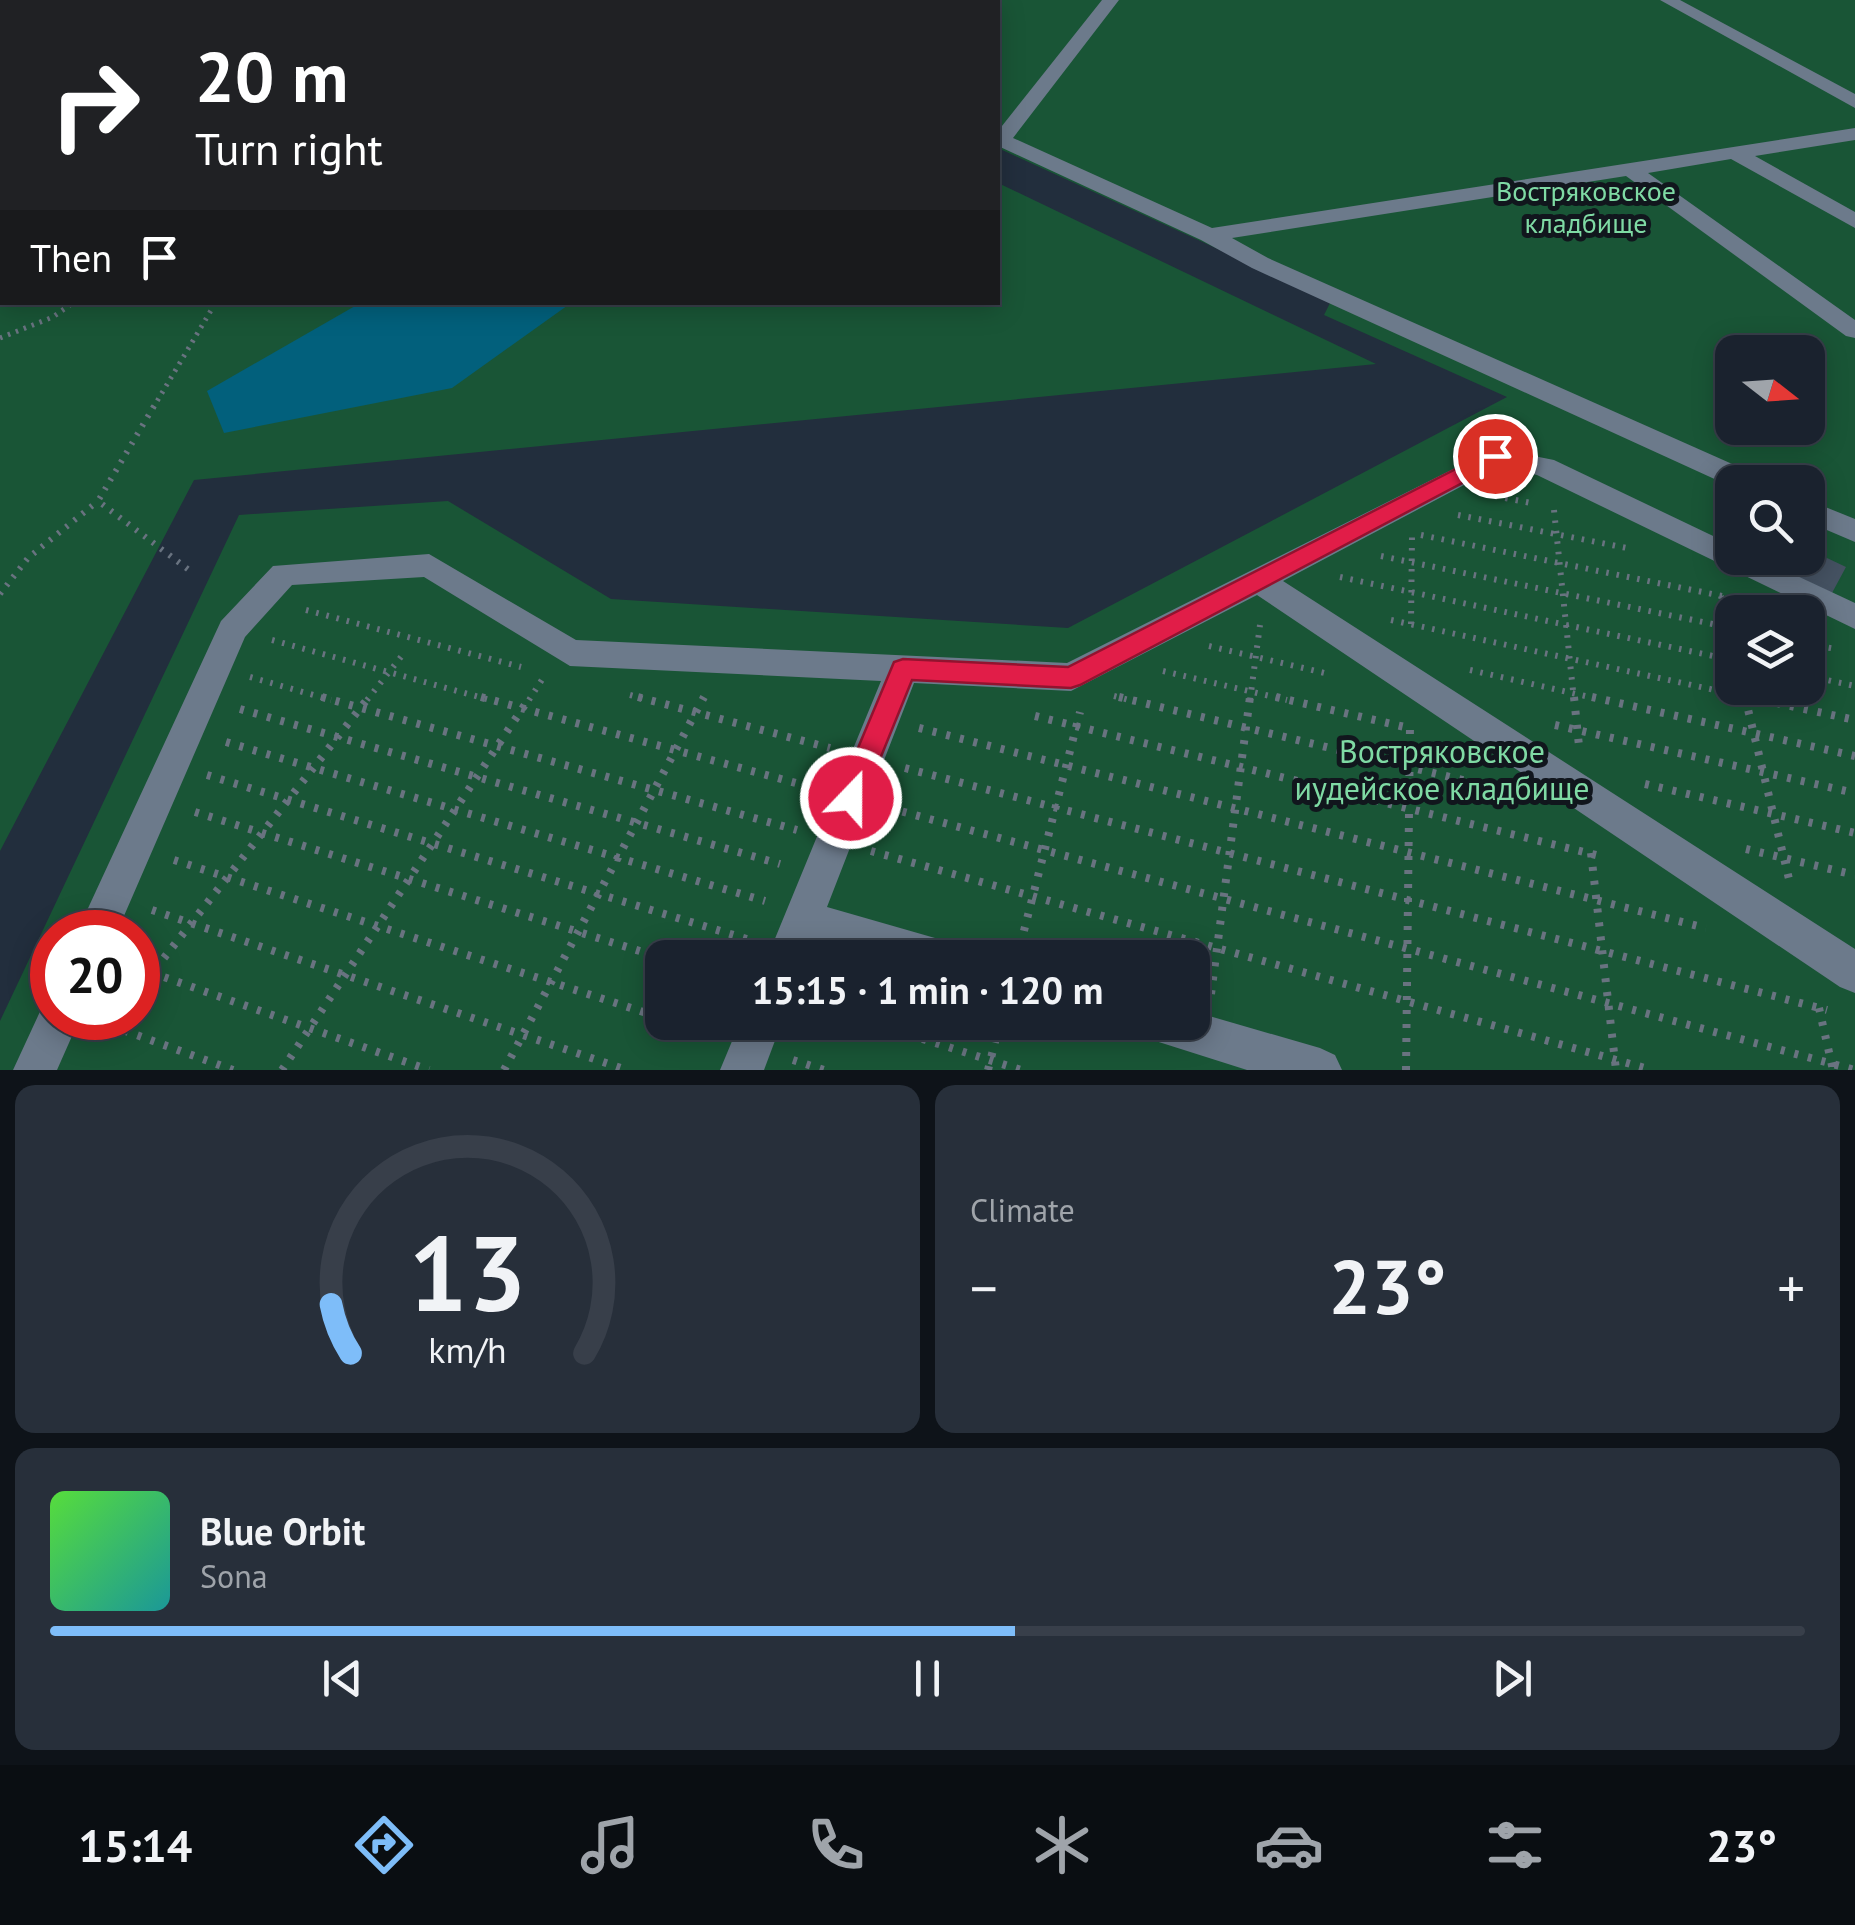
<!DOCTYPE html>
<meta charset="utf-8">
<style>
body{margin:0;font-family:"PT Sans",sans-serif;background:#272f3a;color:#f1f3f6;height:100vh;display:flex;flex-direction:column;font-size:38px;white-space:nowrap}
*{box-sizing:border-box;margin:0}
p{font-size:32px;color:#9fa4aa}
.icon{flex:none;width:55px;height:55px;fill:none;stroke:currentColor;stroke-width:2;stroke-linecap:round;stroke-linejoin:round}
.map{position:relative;height:1070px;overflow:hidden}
.details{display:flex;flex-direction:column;gap:15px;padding:15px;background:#0e1319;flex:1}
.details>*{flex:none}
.guide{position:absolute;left:0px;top:0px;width:1000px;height:305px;box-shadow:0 5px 25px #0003,0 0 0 2px #383f4a;background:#202124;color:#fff;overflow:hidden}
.needle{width:65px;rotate:107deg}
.tools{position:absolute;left:1715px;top:335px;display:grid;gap:20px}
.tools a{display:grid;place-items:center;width:110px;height:110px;border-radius:20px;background:#1a222e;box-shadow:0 5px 25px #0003,0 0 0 2px #383f4a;font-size:50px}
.speed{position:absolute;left:30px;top:910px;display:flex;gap:20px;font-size:50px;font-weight:700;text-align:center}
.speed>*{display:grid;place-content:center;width:130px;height:130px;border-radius:50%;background:#1a222e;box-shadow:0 5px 25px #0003,0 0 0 2px #383f4a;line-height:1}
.speed .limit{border:15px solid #d22;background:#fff;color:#111}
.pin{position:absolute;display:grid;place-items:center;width:85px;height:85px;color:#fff;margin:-42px;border:5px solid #fff;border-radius:50%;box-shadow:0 2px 10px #0007}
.me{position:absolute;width:110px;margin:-55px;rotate:22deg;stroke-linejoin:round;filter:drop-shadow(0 0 8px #0008)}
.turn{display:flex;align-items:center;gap:35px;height:210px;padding:0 30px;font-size:45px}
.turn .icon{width:130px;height:130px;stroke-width:2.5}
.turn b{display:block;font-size:70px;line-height:85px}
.then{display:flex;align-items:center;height:95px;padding:0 30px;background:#0003;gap:20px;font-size:38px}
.big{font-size:75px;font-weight:600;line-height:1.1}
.details .card{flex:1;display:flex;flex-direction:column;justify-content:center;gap:15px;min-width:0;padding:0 35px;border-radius:20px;background:#272f3a}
.details .dial{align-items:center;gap:0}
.dial svg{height:260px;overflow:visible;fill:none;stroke:#383f4a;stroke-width:7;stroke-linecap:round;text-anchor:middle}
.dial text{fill:#f1f3f6;stroke:none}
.song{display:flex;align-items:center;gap:30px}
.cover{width:120px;height:120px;border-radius:15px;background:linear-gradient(135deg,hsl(110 70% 55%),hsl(180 70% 35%))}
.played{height:10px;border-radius:5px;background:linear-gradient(90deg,#7ebdf9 55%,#383f4a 55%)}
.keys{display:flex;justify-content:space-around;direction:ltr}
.heat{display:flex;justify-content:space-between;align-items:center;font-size:55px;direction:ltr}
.details .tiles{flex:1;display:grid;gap:15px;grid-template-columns:1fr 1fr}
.card:last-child{grid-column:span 2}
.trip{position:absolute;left:645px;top:940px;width:565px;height:100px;border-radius:20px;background:#1a222e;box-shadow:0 5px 25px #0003,0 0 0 2px #383f4a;font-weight:600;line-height:100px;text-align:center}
.dock{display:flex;height:160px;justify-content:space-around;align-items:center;background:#0a0e12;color:#9fa4aa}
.dock .icon{width:70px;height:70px}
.dock .active{color:#7ebdf9}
.dock b{font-size:45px;color:#f1f3f6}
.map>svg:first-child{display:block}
.green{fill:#195536;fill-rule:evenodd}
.water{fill:#02607c}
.building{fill:#455262}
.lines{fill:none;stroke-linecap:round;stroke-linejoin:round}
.path-far3{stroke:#697380;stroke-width:4;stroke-dasharray:1 5;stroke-linecap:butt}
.path-far2{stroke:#697380;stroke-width:5;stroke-dasharray:2.5 6;stroke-linecap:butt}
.path-far1{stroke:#697380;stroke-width:6;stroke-dasharray:2.5 8;stroke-linecap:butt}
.path{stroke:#697380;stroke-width:8;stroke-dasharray:4 10;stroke-linecap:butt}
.minor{fill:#6c7a8b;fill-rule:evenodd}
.route{fill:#e11d48;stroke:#92132f;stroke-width:2.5}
.labels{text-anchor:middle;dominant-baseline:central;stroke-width:10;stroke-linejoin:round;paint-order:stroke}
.far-park-label{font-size:28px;fill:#7fdaa4;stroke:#11161d}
.park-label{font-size:32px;fill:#7fdaa4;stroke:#11161d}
</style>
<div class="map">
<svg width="1855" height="1070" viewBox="0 0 1855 1070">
<rect width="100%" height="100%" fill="#222e3d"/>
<path class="green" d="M 0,0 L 620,2 L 2,2 L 2,302 L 998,302 L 998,183 L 1376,364 L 194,480 L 0,851 Z
M 828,0 L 1855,0 L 1855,1070 L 0,1070 L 0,1021 L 239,515 L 448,501 L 611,599 L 1068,628 L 1507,397 L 1324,315 L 1331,301 L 998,148 L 998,2 ZM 1732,352 L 1808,352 L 1808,428 L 1732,428 ZM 1732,482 L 1808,482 L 1808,558 L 1732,558 ZM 1732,612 L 1808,612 L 1808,688 L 1732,688 ZM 52,932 L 138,932 L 138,1018 L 52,1018 ZM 662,958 L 1192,958 L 1192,1022 L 662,1022 Z"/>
<path class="water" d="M 362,302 L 570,302 L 571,303 L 452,388 L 224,433 L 207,391 Z"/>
<path class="building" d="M 1808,549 L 1846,567 L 1832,593 L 1758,558 L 1808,558 Z"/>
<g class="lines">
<path class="path-far3" d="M 251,0 L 258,2
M 89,2 L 125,0
M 296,2 L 300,0"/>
<path class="path-far2" d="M 0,338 L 53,317 L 74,302
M 153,408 L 216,302"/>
<path class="path-far1" d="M 154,406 L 98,501 L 189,570
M 1495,496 L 1536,504
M 1554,510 L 1574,700
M 1458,515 L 1627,548
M 1421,535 L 1727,597
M 1381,556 L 1732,628
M 1340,577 L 1732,660
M 0,594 L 28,558 L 98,501
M 1721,596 L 1732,644
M 306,610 L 521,667
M 1391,620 L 1761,700
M 1411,624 L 1412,536
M 272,640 L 490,700
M 1808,644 L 1836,649
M 1209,646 L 1329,674
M 1470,670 L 1603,700
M 1163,671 L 1287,700
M 1808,676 L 1855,686
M 250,677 L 331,700
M 1743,688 L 1746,700
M 630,695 L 648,700
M 1114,696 L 1129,700
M 367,700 L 404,653
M 529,700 L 545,675
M 1250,700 L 1260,625"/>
<path class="path" d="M 322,697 L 797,830
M 481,697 L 814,788
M 638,697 L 830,748
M 1119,697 L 1500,789
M 1276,697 L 1409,728
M 1574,697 L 1579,746
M 1592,697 L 1855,756
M 1745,697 L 1789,879
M 1749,697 L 1855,720
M 240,709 L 780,864
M 1035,716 L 1596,855
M 1555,725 L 1855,793
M 919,728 L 1706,928
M 226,742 L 765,901
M 905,768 L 1827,1010
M 207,775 L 750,940
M 1645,784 L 1855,833
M 889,808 L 1855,1070
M 195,812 L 662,958
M 1746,849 L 1855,875
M 871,851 L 1652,1070
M 1591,853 L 1616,1070
M 174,860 L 662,1018
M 152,910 L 627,1070
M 1017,958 L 1080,712
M 138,968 L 429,1070
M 138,991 L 369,697
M 1211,994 L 1250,697
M 1819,1008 L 1833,1070
M 98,1021 L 233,1070
M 678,1022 L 710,1033
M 869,1022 L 1021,1070
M 793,1060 L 824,1070
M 282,1070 L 530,697
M 504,1070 L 704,697
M 988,1070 L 1000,1022
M 1406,1070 L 1410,726"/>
<path class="minor" d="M 827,0 L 843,0 L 844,2 L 828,2 Z
M 1102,0 L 1119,0 L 1013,138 L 1212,228 L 1855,128 L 1855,140 L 1755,156 L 1855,212 L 1855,228 L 1731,159 L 1648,173 L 1855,320 L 1855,338 L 1846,336 L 1626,176 L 1232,238 L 1268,258 L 1757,475 L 1761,482 L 1732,482 L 1732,487 L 1252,268 L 1201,240 L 998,146 L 998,131 Z
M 1660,0 L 1680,0 L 1855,94 L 1855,108 Z
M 1495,448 L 1554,460 L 1732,545 L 1732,558 L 1759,558 L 1855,603 L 1855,629 L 1537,475 L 1498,467 L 1283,581 L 1855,949 L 1855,993 L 1840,987 L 1257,595 L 1071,691 L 914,683 L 827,907 L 935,938 L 949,944 L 955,958 L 868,958 L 814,941 L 808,958 L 767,958 L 881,681 L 570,666 L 424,577 L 292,585 L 245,637 L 117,932 L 77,932 L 221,621 L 273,566 L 429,554 L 576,640 L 1067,663 Z
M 1808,500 L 1855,519 L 1855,542 L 1808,522 Z
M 52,1000 L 52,1018 L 80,1018 L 57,1070 L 13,1070 L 44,1003 Z
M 1192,1011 L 1320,1048 L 1335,1055 L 1342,1070 L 1247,1070 L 1143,1037 L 1137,1022 L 1192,1022 Z
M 740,1022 L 782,1022 L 764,1070 L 720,1070 Z"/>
</g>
<path class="route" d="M 1495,449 L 1505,456 L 1502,462 L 1080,685 L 1071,688 L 912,680 L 861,806 L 851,810 L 841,806 L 837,798 L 894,662 L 903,659 L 1068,667 Z"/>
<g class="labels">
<g class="far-park-label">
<text x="1586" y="190">Востряковское<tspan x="1586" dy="32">кладбище</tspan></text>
</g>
<g class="park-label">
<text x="1442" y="751">Востряковское<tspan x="1442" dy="37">иудейское кладбище</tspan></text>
</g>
</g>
</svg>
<div class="tools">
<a><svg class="needle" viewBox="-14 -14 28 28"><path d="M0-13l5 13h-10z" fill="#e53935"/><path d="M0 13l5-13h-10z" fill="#9fa4aa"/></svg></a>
<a><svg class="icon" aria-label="search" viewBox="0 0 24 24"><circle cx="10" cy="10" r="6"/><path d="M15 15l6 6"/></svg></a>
<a><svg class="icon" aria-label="layers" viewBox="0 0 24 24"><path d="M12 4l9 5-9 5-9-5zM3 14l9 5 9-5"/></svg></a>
</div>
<div class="speed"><div class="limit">20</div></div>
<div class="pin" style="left:1495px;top:456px;background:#d93025"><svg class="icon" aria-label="arrive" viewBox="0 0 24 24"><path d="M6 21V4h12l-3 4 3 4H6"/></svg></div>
<svg class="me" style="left:851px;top:798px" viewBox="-20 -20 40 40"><circle r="17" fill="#e11d48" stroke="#fff" stroke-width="3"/><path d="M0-11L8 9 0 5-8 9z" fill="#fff"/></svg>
<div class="trip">15:15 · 1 min · 120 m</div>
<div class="guide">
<div class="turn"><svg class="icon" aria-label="right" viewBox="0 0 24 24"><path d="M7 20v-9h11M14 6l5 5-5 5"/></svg><div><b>20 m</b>Turn right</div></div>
<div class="then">Then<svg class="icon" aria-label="arrive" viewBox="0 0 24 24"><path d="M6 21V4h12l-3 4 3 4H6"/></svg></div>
</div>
</div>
<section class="details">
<div class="tiles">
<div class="card dial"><svg viewBox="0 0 100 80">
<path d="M14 69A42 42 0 1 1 86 69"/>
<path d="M14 69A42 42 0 0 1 8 54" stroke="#7ebdf9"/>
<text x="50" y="56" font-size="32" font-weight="700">13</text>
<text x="50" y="72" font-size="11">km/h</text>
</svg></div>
<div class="card"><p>Climate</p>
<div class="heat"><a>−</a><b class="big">23°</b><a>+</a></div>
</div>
<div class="card">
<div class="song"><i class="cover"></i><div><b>Blue Orbit</b><p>Sona</p></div></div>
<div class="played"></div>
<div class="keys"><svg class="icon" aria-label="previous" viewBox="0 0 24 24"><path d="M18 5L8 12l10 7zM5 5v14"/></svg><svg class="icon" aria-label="pause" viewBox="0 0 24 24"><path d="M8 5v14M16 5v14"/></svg><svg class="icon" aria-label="next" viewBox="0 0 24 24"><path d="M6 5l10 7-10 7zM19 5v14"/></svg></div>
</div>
</div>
</section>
<nav class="dock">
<b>15:14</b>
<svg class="icon active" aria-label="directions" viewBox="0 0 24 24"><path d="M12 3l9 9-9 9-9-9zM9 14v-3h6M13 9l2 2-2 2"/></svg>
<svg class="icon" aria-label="music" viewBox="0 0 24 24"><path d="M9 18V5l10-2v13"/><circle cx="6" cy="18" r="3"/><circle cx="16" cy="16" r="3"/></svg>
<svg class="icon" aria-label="phone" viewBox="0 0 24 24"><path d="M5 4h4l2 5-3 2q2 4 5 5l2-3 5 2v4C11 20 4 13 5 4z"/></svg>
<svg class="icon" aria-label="climate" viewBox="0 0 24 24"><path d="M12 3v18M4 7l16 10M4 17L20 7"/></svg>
<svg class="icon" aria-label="car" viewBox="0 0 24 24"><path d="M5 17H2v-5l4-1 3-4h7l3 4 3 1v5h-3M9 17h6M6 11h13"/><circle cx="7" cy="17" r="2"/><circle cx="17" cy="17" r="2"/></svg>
<svg class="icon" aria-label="filters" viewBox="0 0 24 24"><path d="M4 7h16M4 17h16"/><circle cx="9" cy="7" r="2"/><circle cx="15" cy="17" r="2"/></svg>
<b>23°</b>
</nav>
